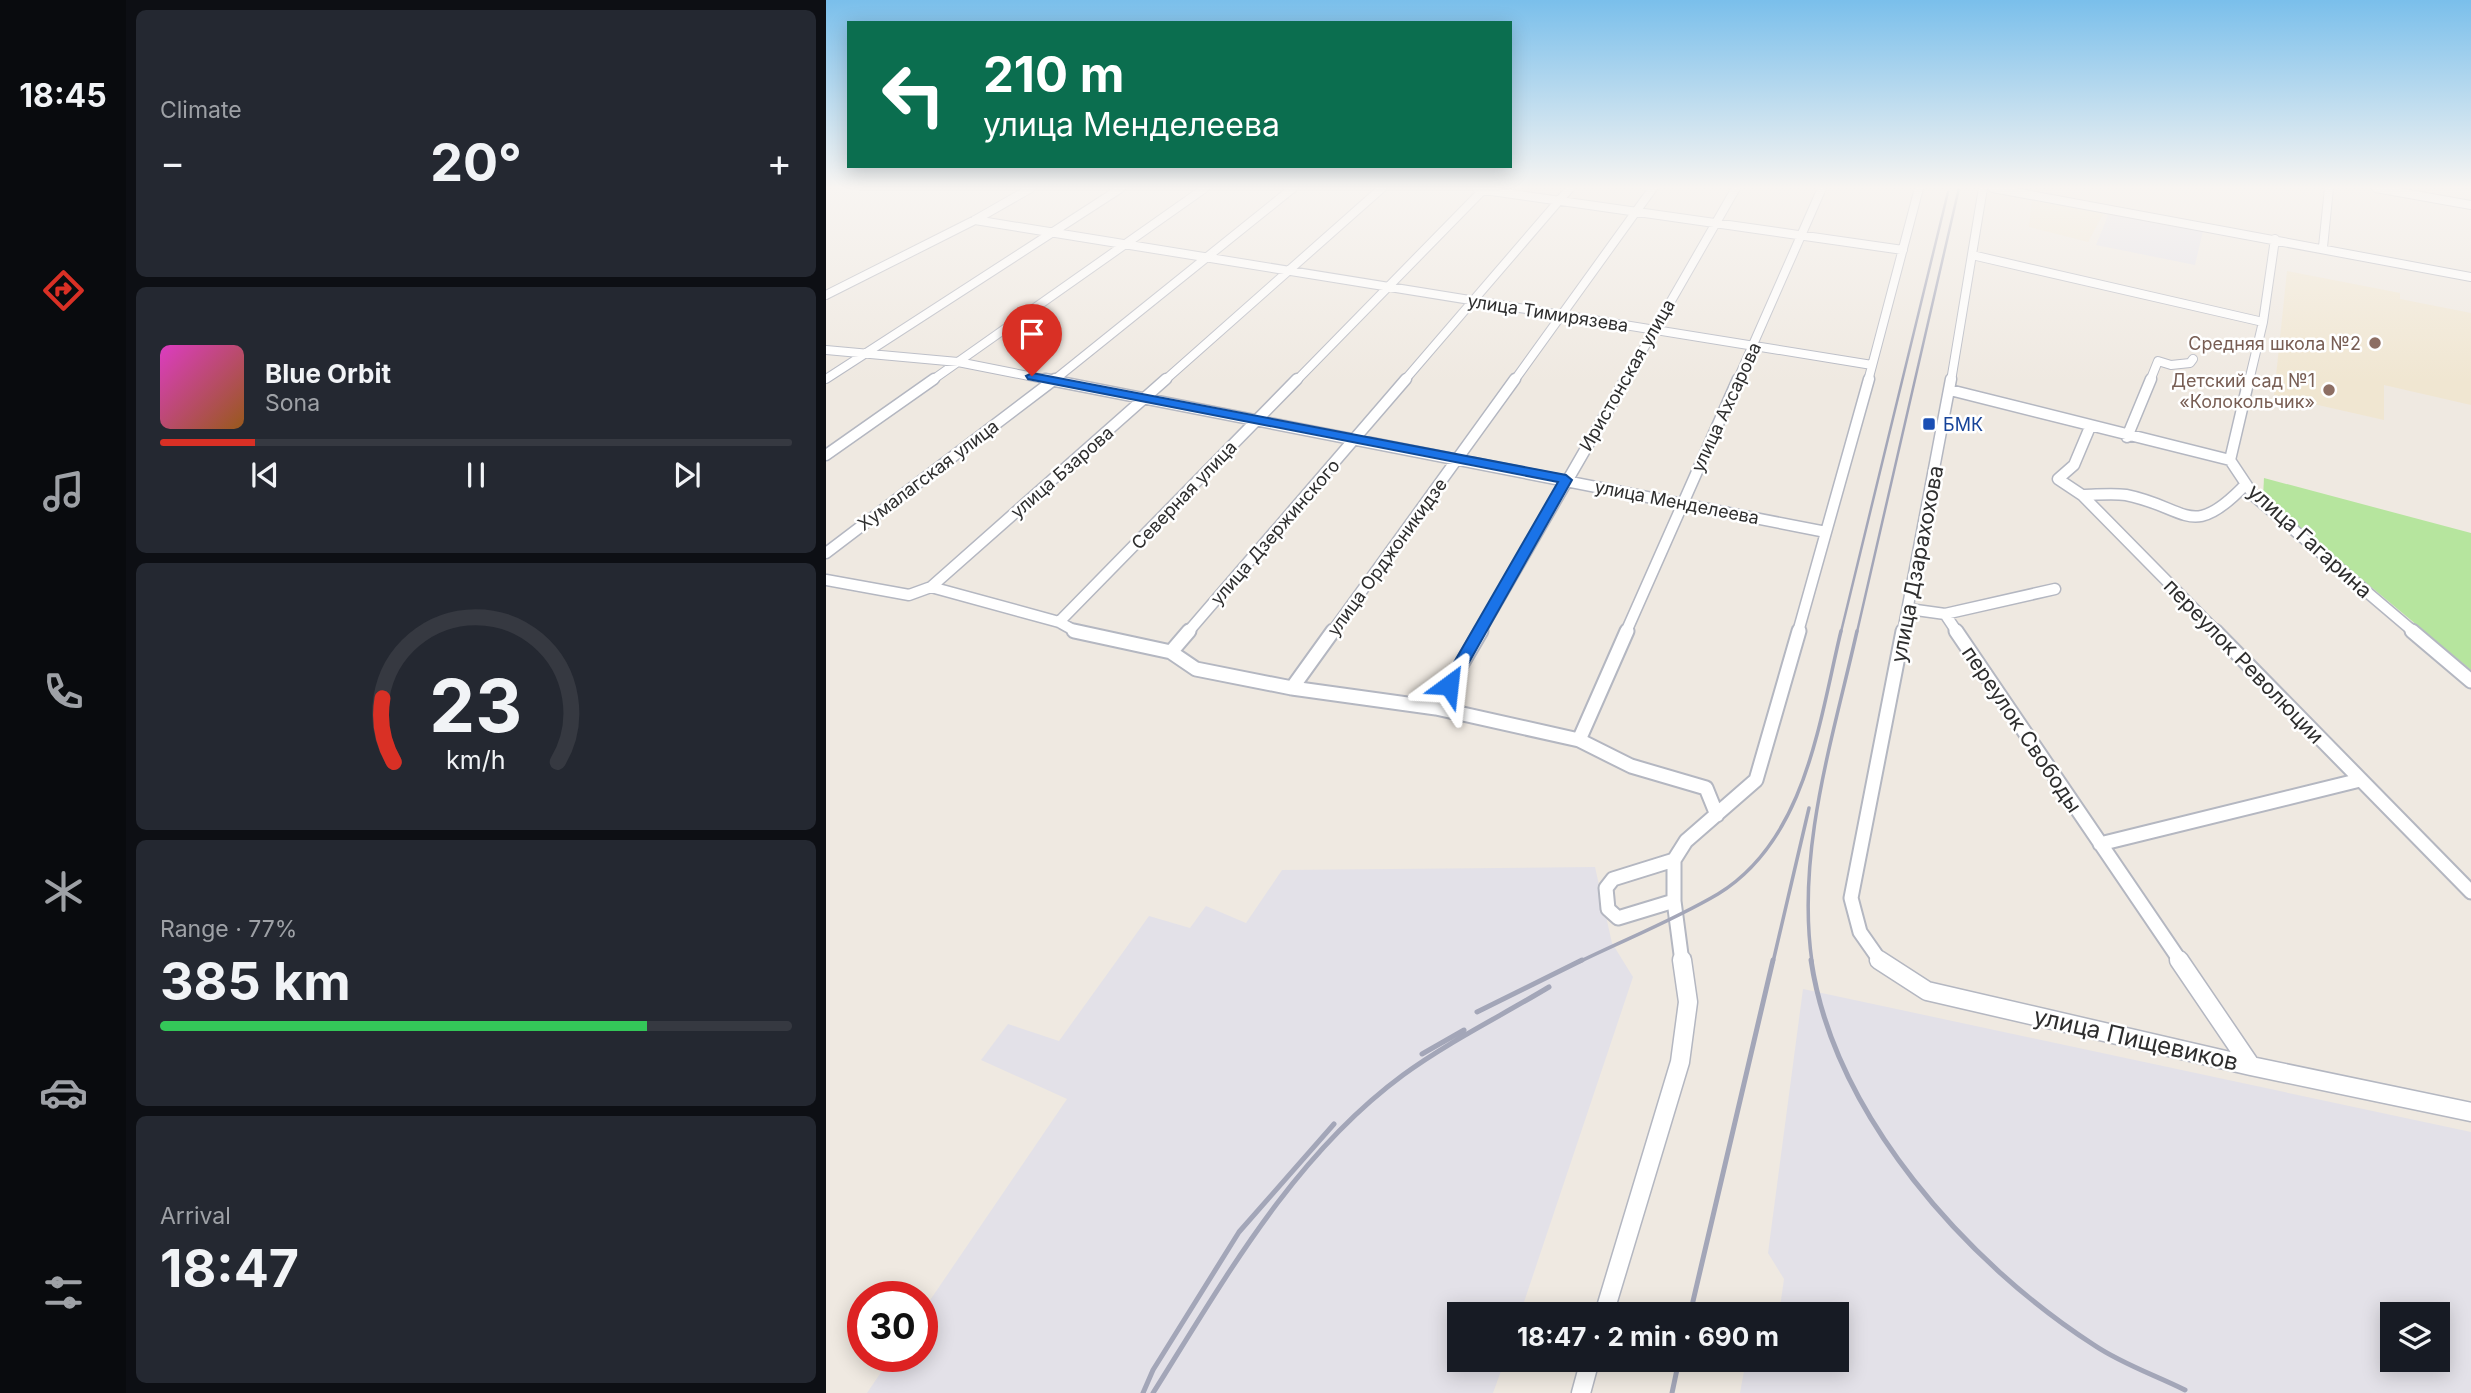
<!DOCTYPE html>
<meta charset="utf-8">
<style>
body{margin:0;font-family:Inter,sans-serif;background:#242831;color:#f1f3f6;height:100vh;display:flex;flex-direction:column;font-size:26px;white-space:nowrap}
*{box-sizing:border-box;margin:0}
p{font-size:23px;color:#9ea1a6}
.icon{flex:none;width:38px;height:38px;fill:none;stroke:currentColor;stroke-width:2;stroke-linecap:round;stroke-linejoin:round}
.map{position:relative;flex:1;overflow:hidden}
.drawer{display:flex;flex-direction:column;gap:10px;padding:10px;background:#0d0f14;width:700px}
.drawer>*{flex:none}
.guide{position:absolute;left:21px;top:21px;width:665px;height:147px;border-radius:0px;box-shadow:0 4px 18px #0003;background:#0b6e4f;color:#fff;overflow:hidden}
.controls{position:absolute;left:1554px;top:1302px;display:grid;gap:14px}
.controls a{display:grid;place-items:center;width:70px;height:70px;border-radius:0px;background:#171b24;box-shadow:0 4px 18px #0003;font-size:35px}
.speed{position:absolute;left:21px;top:1281px;display:flex;gap:14px;font-size:35px;font-weight:700;text-align:center}
.speed>*{display:grid;place-content:center;width:91px;height:91px;border-radius:50%;background:#171b24;box-shadow:0 4px 18px #0003;line-height:1}
.speed .limit{border:10px solid #d22;background:#fff;color:#111}
.pin{position:absolute;display:grid;place-items:center;width:60px;height:60px;color:#fff;margin:-72px -30px;border-radius:50% 50% 50% 0;rotate:-45deg;box-shadow:0 0 7px #0007}
.pin .icon{rotate:45deg}
.me{position:absolute;width:77px;margin:-38px;rotate:30deg;stroke-linejoin:round;filter:drop-shadow(0 0 5px #0008)}
.turn{display:flex;align-items:center;gap:24px;height:147px;padding:0 21px;font-size:32px}
.turn .icon{width:91px;height:91px;stroke-width:2.5}
.turn b{display:block;font-size:49px;line-height:60px}
.big{font-size:52px;font-weight:700;line-height:1.1}
.drawer .card{flex:1;display:flex;flex-direction:column;justify-content:center;gap:10px;min-width:0;padding:0 24px;border-radius:10px;background:#242831}
.drawer .dial{align-items:center;gap:0}
.dial svg{height:182px;overflow:visible;fill:none;stroke:#363941;stroke-width:7;stroke-linecap:round;text-anchor:middle}
.dial text{fill:#f1f3f6;stroke:none}
.song{display:flex;align-items:center;gap:21px}
.cover{width:84px;height:84px;border-radius:10px;background:linear-gradient(135deg,hsl(310 70% 55%),hsl(30 70% 35%))}
.played{height:7px;border-radius:4px;background:linear-gradient(90deg,#d93025 15%,#363941 15%)}
.keys{display:flex;justify-content:space-around;direction:ltr}
.heat{display:flex;justify-content:space-between;align-items:center;font-size:38px;direction:ltr}
.charge{height:10px;border-radius:5px;background:linear-gradient(90deg,#34c759 77%,#363941 0)}
.trip{position:absolute;left:621px;top:1302px;width:402px;height:70px;border-radius:0px;background:#171b24;box-shadow:0 4px 18px #0003;font-weight:700;line-height:70px;text-align:center}
main{display:flex;flex:1;min-height:0}
.dock{display:flex;flex-direction:column;width:126px;justify-content:space-around;align-items:center;background:#090b0e;color:#9ea1a6}
.dock .icon{width:49px;height:49px}
.dock .active{color:#d93025}
.dock b{font-size:32px;color:#f1f3f6}
.map>svg:first-child{display:block}
.industrial{fill:#e3e1e8;fill-rule:evenodd}
.education{fill:#f0e6d1}
.green{fill:#b6e59e}
.lines{fill:none;stroke-linecap:round;stroke-linejoin:round}
.minor-far3-casing{stroke:#b4b7c1;stroke-width:10}
.minor-far2-casing{stroke:#b4b7c1;stroke-width:13}
.minor-far1-casing{stroke:#b4b7c1;stroke-width:17}
.minor-casing{stroke:#b4b7c1;stroke-width:21}
.minor-far3{stroke:#fff;stroke-width:8}
.minor-far2{stroke:#fff;stroke-width:10}
.minor-far1{stroke:#fff;stroke-width:13}
.minor{stroke:#fff;stroke-width:18}
.rail-far2{stroke:#a3a6b8;stroke-width:2.5}
.rail-far1{stroke:#a3a6b8;stroke-width:3.5}
.rail{stroke:#a3a6b8;stroke-width:5}
.route{fill:#1a73e8;stroke:#114b97;stroke-width:2}
.education-dot{fill:#8d6e63;stroke:#fff;stroke-width:2.5}
.transit-dot{fill:#1a4fb4;stroke:#fff;stroke-width:2.5}
.labels{text-anchor:middle;dominant-baseline:central;stroke-width:5;stroke-linejoin:round;paint-order:stroke}
.far-street-label{font-size:18px;fill:#2e2e2e;stroke:#fff}
.far-education-label{font-size:18px;fill:#785e54;stroke:#fff;text-anchor:end}
.far-transit-label{font-size:18px;fill:#164399;stroke:#fff;text-anchor:start}
.street-label{font-size:21px;fill:#2e2e2e;stroke:#fff}
.near-street-label{font-size:24px;fill:#2e2e2e;stroke:#fff}
</style>
<main>
<nav class="dock">
<b>18:45</b>
<svg class="icon active" aria-label="directions" viewBox="0 0 24 24"><path d="M12 3l9 9-9 9-9-9zM9 14v-3h6M13 9l2 2-2 2"/></svg>
<svg class="icon" aria-label="music" viewBox="0 0 24 24"><path d="M9 18V5l10-2v13"/><circle cx="6" cy="18" r="3"/><circle cx="16" cy="16" r="3"/></svg>
<svg class="icon" aria-label="phone" viewBox="0 0 24 24"><path d="M5 4h4l2 5-3 2q2 4 5 5l2-3 5 2v4C11 20 4 13 5 4z"/></svg>
<svg class="icon" aria-label="climate" viewBox="0 0 24 24"><path d="M12 3v18M4 7l16 10M4 17L20 7"/></svg>
<svg class="icon" aria-label="car" viewBox="0 0 24 24"><path d="M5 17H2v-5l4-1 3-4h7l3 4 3 1v5h-3M9 17h6M6 11h13"/><circle cx="7" cy="17" r="2"/><circle cx="17" cy="17" r="2"/></svg>
<svg class="icon" aria-label="filters" viewBox="0 0 24 24"><path d="M4 7h16M4 17h16"/><circle cx="9" cy="7" r="2"/><circle cx="15" cy="17" r="2"/></svg>
</nav>
<section class="drawer">
<div class="card"><p>Climate</p>
<div class="heat"><a>−</a><b class="big">20°</b><a>+</a></div>
</div>
<div class="card">
<div class="song"><i class="cover"></i><div><b>Blue Orbit</b><p>Sona</p></div></div>
<div class="played"></div>
<div class="keys"><svg class="icon" aria-label="previous" viewBox="0 0 24 24"><path d="M18 5L8 12l10 7zM5 5v14"/></svg><svg class="icon" aria-label="pause" viewBox="0 0 24 24"><path d="M8 5v14M16 5v14"/></svg><svg class="icon" aria-label="next" viewBox="0 0 24 24"><path d="M6 5l10 7-10 7zM19 5v14"/></svg></div>
</div>
<div class="card dial"><svg viewBox="0 0 100 80">
<path d="M14 69A42 42 0 1 1 86 69"/>
<path d="M14 69A42 42 0 0 1 9 41" stroke="#d93025"/>
<text x="50" y="56" font-size="32" font-weight="700">23</text>
<text x="50" y="72" font-size="11">km/h</text>
</svg></div>
<div class="card"><p>Range · 77%</p><b class="big">385 km</b><div class="charge"></div></div>
<div class="card"><p>Arrival</p><b class="big">18:47</b></div>
</section>
<div class="map">
<svg width="1645" height="1393" viewBox="0 0 1645 1393">
<rect width="100%" height="100%" fill="#efe9e1"/>
<path class="industrial" d="M 1283,213 L 1377,231 L 1369,265 L 1270,245 Z
M 769,867 L 786,943 L 807,977 L 694,1314 L 634,1314 L 634,1360 L 679,1360 L 667,1393 L 41,1393 L 66,1356 L 96,1356 L 96,1312 L 241,1099 L 155,1060 L 182,1024 L 233,1041 L 323,916 L 364,928 L 380,906 L 420,923 L 456,870 Z
M 977,989 L 1645,1132 L 1645,1393 L 914,1393 L 920,1360 L 1012,1360 L 1012,1314 L 953,1314 L 958,1279 L 942,1253 ZM 1566,1314 L 1612,1314 L 1612,1360 L 1566,1360 Z"/>
<path class="education" d="M 1206,196 L 1279,211 L 1262,242 L 1203,227 Z
M 1461,271 L 1574,293 L 1574,299 L 1645,313 L 1645,405 L 1558,385 L 1558,420 L 1448,395 Z"/>
<path class="green" d="M 1438,478 L 1645,533 L 1645,670 L 1437,497 Z"/>
<g class="lines">
<defs>
<path id="minor-far3" d="M 1167,188 L 1645,277
M 1550,188 L 1645,205
M 651,189 L 1077,250
M 149,220 L 1046,365
M 1497,247 L 1503,188
M 1146,255 L 1437,322
M 0,295 L 149,220 L 205,188
M 0,350 L 132,362 L 228,381
M 0,379 L 295,188
M 105,381 L 379,188
M 227,381 L 467,188
M 338,381 L 556,188
M 470,381 L 659,188
M 578,381 L 744,188
M 688,381 L 827,188
M 799,381 L 910,188
M 911,381 L 996,188
M 1042,381 L 1093,188
M 1125,381 L 1157,188
M 1324,381 L 1332,361 L 1345,365 L 1364,363 L 1367,359
M 1423,381 L 1437,322 L 1449,239"/>
<path id="minor-far2" d="M 219,379 L 1000,532
M 1423,379 L 1404,460 L 1428,496 L 1588,632
M 1124,390 L 1404,460
M 1264,427 L 1248,465 L 1232,479 L 1256,495 L 1391,632
M 1301,437 L 1325,379
M 0,455 L 108,379
M 1256,495 C 1270,495 1286,493 1300,495 C 1361,507 1365,542 1420,484
M 0,553 L 229,379
M 0,580 L 83,595 L 105,587 L 233,622 L 251,632
M 105,587 L 340,379
M 1083,609 L 1119,614 L 1131,632
M 1119,614 L 1229,589
M 233,622 L 471,379
M 362,632 L 580,379
M 506,632 L 689,379
M 654,632 L 800,379
M 800,632 L 912,379
M 972,632 L 1043,379
M 1077,632 L 1125,379"/>
<path id="minor-far1" d="M 248,631 L 345,652 L 370,669 L 466,688 L 610,708 L 753,740 L 805,766 L 880,788 L 891,815
M 1130,631 L 1355,962
M 1389,631 L 1645,892
M 1586,631 L 1645,681
M 345,652 L 363,631
M 466,688 L 507,631
M 610,708 L 655,631
M 753,740 L 801,631
M 1274,844 L 1534,780
M 848,860 L 787,879 L 780,888 L 782,909 L 792,918 L 848,901
M 856,962 L 848,901 L 848,860 L 860,841 L 930,780 L 973,631
M 1055,962 L 1034,932 L 1025,898 L 1077,631"/>
<path id="minor" d="M 1053,960 L 1101,991 L 1425,1066 L 1645,1112
M 1353,960 L 1425,1066
M 778,1314 L 854,1062 L 862,1002 L 856,960
M 755,1393 L 764,1360"/>
</defs>
<use href="#minor-far3" class="minor-far3-casing"/>
<use href="#minor-far2" class="minor-far2-casing"/>
<use href="#minor-far1" class="minor-far1-casing"/>
<use href="#minor" class="minor-casing"/>
<use href="#minor-far3" class="minor-far3"/>
<use href="#minor-far2" class="minor-far2"/>
<use href="#minor-far1" class="minor-far1"/>
<use href="#minor" class="minor"/>
<path class="rail-far2" d="M 1015,632 L 1122,192
M 1031,632 L 1133,188"/>
<path class="rail-far1" d="M 753,962 C 798,940 848,920 892,894 C 980,840 993,722 1015,631
M 947,962 L 983,808
M 986,962 C 970,851 1007,738 1031,631"/>
<path class="rail" d="M 985,960 C 1008,1115 1141,1263 1268,1345 C 1296,1364 1329,1375 1359,1390
M 651,1012 L 756,960
M 596,1054 L 638,1030
M 864,1314 L 947,960
M 317,1393 L 327,1370 L 413,1232 L 508,1124
M 327,1393 C 398,1280 467,1156 577,1075 C 622,1042 675,1016 723,987
M 846,1393 L 853,1360"/>
</g>
<linearGradient id="sky" x2="0" y2="1"><stop stop-color="#7abfeb"/><stop offset="0.49" stop-color="#f8f5f2"/><stop offset="1" stop-color="#f8f5f2" stop-opacity="0"/></linearGradient>
<rect width="1645" height="383" fill="url(#sky)"/>
<path class="route" d="M 206,373 L 740,475 L 746,480 L 628,689 L 623,691 L 615,685 L 732,482 L 202,379 L 200,376 Z"/>
<g class="education-dot">
<circle cx="1549" cy="343" r="7"/>
<circle cx="1503" cy="390" r="7"/>
</g>
<rect class="transit-dot" x="1096" y="417" width="14" height="14" rx="3.5"/>
<g class="labels">
<g class="far-street-label">
<text transform="translate(722 313) rotate(9)">улица Тимирязева</text>
<text transform="translate(801 375) rotate(-60)">Иристонская улица</text>
<text transform="translate(900 407) rotate(-65)">улица Ахсарова</text>
<text transform="translate(236 472) rotate(-41)">улица Бзарова</text>
<text transform="translate(102 475) rotate(-37)">Хумалагская улица</text>
<text transform="translate(358 495) rotate(-46)">Северная улица</text>
<text transform="translate(851 502) rotate(11)">улица Менделеева</text>
<text transform="translate(449 532) rotate(-49)">улица Дзержинского</text>
<text transform="translate(561 557) rotate(-54)">улица Орджоникидзе</text>
</g>
<g class="far-education-label">
<text x="1535" y="343">Средняя школа №2</text>
<text x="1489" y="380">Детский сад №1<tspan x="1489" dy="21">«Колокольчик»</tspan></text>
</g>
<g class="far-transit-label">
<text x="1117" y="424">БМК</text>
</g>
<g class="street-label">
<text transform="translate(1484 541) rotate(42)">улица Гагарина</text>
<text transform="translate(1091 564) rotate(-79)">улица Дзарахохова</text>
<text transform="translate(1418 661) rotate(46)">переулок Революции</text>
<text transform="translate(1196 729) rotate(56)">переулок Свободы</text>
</g>
<g class="near-street-label">
<text transform="translate(1310 1039) rotate(13)">улица Пищевиков</text>
</g>
</g>
</svg>
<div class="controls">
<a><svg class="icon" aria-label="layers" viewBox="0 0 24 24"><path d="M12 4l9 5-9 5-9-5zM3 14l9 5 9-5"/></svg></a>
</div>
<div class="speed"><div class="limit">30</div></div>
<div class="pin" style="left:206px;top:376px;background:#d93025"><svg class="icon" aria-label="arrive" viewBox="0 0 24 24"><path d="M6 21V4h12l-3 4 3 4H6"/></svg></div>
<svg class="me" style="left:623px;top:685px" viewBox="-20 -20 40 40"><path d="M0-17L14 15 0 8-14 15z" fill="#1a73e8" stroke="#fff" stroke-width="4"/></svg>
<div class="trip">18:47 · 2 min · 690 m</div>
<div class="guide">
<div class="turn"><svg class="icon" aria-label="left" viewBox="0 0 24 24"><path d="M17 20v-9H6M10 6l-5 5 5 5"/></svg><div><b>210 m</b>улица Менделеева</div></div>
</div>
</div>
</main>
